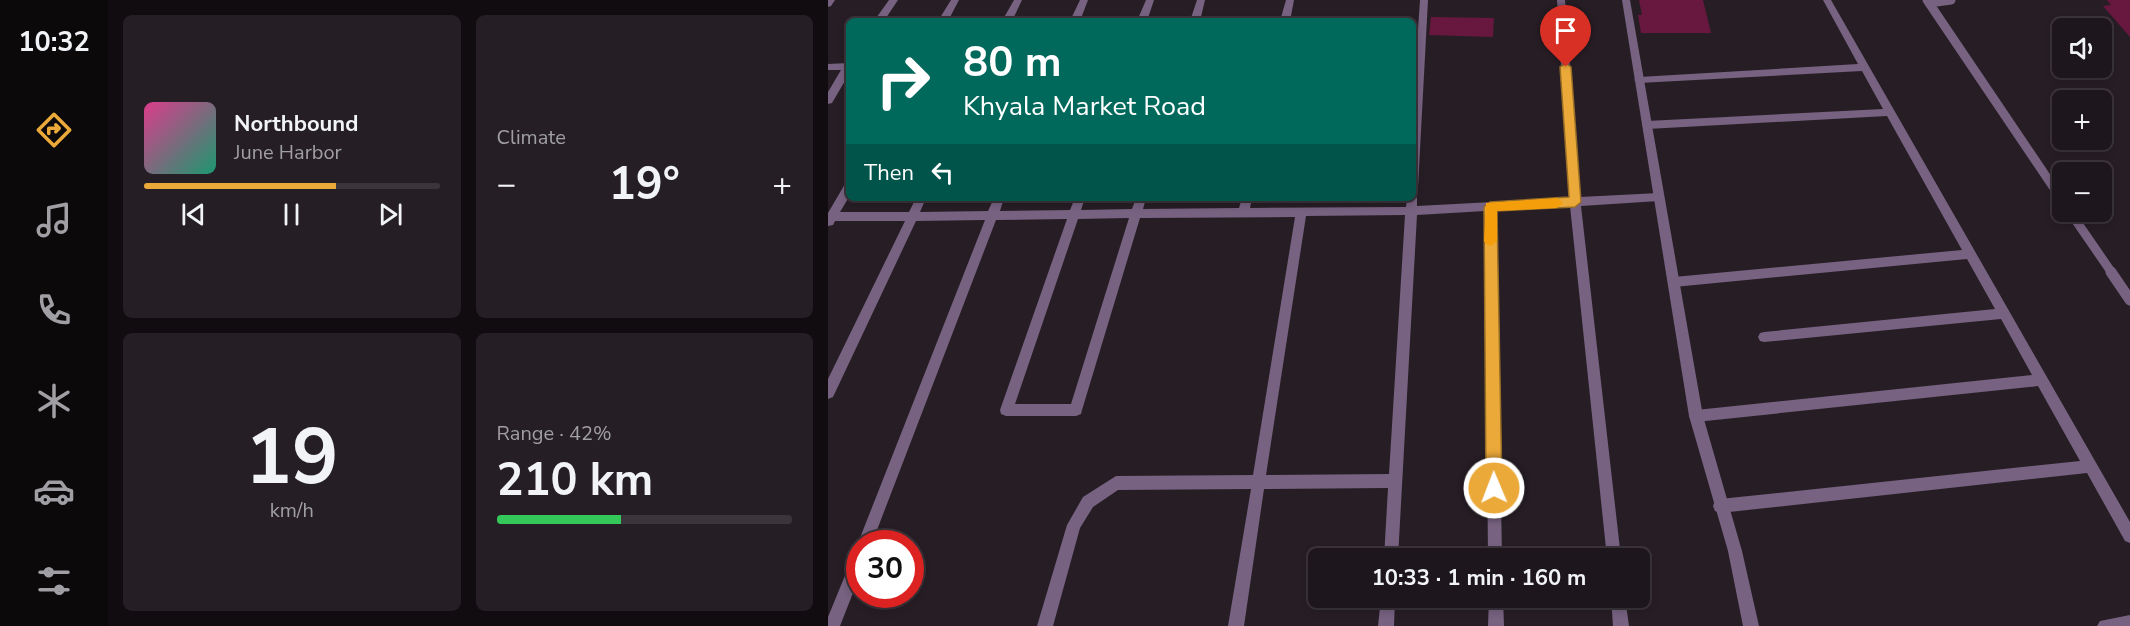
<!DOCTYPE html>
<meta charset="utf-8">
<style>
body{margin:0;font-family:"Nunito Sans",sans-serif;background:#251f25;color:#f1f3f6;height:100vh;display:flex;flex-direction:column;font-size:22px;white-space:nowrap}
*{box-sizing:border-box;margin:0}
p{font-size:20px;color:#a09fa3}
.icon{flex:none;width:33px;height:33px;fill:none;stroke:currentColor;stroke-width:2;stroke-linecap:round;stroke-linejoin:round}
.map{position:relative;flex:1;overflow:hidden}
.details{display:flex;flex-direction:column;gap:15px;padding:15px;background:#100c0f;width:720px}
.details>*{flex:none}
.guide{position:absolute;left:18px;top:18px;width:570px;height:183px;border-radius:9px;box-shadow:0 3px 9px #0003,0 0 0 2px #3b353b;background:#00695c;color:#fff;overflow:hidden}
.tools{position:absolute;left:1224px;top:18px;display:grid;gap:12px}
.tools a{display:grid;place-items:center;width:60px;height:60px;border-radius:9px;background:#1d161c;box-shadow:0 3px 9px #0003,0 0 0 2px #3b353b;font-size:30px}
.speed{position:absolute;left:18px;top:530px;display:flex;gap:12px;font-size:30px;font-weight:700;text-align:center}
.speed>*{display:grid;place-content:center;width:78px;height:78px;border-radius:50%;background:#1d161c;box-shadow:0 3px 9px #0003,0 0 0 2px #3b353b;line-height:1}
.speed .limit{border:9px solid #d22;background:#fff;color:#111}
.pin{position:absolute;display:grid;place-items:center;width:51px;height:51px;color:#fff;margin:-62px -26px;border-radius:50% 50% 50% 0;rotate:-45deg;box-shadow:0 0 6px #0007}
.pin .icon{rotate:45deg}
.me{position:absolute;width:66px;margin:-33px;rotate:359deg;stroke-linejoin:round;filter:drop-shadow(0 0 4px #0008)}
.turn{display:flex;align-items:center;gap:21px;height:126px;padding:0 18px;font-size:27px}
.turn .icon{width:78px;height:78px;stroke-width:2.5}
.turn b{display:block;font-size:42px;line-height:51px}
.then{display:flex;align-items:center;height:57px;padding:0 18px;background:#0003;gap:12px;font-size:22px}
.big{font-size:45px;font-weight:700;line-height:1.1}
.details .tile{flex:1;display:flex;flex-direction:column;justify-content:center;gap:9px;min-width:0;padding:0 21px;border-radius:9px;background:#251f25}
.details .dial{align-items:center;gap:0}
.dial b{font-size:78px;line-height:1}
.song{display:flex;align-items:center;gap:18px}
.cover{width:72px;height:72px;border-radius:9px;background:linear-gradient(135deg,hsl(330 70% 55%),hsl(160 70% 35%))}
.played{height:6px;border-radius:3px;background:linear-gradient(90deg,#eba93a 65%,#3b353b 65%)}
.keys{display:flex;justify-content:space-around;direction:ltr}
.heat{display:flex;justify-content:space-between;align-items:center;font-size:33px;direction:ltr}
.charge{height:9px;border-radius:4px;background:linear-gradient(90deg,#34c759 42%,#3b353b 0)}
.details .tiles{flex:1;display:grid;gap:15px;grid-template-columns:repeat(2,1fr)}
.trip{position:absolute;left:480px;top:548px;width:342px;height:60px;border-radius:9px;background:#1d161c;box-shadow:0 3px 9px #0003,0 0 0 2px #3b353b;font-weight:700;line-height:60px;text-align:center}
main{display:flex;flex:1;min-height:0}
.dock{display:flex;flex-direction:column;width:108px;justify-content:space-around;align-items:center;background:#0c090b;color:#a09fa3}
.dock .icon{width:42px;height:42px}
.dock .on{color:#eba93a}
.dock b{font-size:27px;color:#f1f3f6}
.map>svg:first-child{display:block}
.building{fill:#68173f}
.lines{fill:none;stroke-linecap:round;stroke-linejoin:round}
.service-far1{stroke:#776281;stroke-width:9}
.service{stroke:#776281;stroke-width:11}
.minor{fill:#776281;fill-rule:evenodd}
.tertiary{fill:#776281;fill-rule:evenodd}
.route{fill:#eba93a;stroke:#996e26;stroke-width:1.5}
.slow{fill:#f59e0b}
</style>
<main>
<nav class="dock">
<b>10:32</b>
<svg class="icon on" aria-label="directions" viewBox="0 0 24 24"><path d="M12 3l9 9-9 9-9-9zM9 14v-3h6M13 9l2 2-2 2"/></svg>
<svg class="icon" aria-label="music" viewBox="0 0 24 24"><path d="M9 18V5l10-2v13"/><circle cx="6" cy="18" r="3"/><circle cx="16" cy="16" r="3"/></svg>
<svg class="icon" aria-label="phone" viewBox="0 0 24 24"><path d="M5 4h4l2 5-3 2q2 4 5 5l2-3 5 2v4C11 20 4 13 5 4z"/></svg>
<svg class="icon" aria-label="climate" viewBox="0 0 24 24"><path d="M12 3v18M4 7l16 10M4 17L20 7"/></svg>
<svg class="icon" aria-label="car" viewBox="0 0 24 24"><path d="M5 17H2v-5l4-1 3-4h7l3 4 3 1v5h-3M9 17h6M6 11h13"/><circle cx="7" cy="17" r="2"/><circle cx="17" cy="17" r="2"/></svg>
<svg class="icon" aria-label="filters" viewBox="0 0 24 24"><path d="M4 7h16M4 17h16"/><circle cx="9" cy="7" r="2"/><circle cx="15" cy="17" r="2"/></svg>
</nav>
<section class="details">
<div class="tiles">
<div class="tile">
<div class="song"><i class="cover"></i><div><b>Northbound</b><p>June Harbor</p></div></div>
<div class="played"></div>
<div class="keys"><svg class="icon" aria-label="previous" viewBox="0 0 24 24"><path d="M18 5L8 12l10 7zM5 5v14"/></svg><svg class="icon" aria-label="pause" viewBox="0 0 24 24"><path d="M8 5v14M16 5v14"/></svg><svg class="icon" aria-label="next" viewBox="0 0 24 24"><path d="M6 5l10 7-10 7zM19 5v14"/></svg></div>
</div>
<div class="tile"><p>Climate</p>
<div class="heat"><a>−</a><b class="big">19°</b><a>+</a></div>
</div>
<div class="tile dial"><b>19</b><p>km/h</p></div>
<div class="tile"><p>Range · 42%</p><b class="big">210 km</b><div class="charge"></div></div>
</div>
</section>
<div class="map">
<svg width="1302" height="626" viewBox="0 0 1302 626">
<rect width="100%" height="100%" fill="#271e25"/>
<path class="building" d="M 811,0 L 875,0 L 883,33 L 813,33 L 810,15 L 814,15 Z
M 1279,0 L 1302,0 L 1302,37 L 1275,6 L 1283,5 Z
M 603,17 L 666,18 L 665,37 L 601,35 Z"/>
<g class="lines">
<path class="service-far1" d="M 1099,0 L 1234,200
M 1101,3 L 1123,0
M 1242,212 L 1284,273"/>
<path class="service" d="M 1283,272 L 1302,300"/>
<path class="minor" d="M 0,0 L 7,0 L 3,6 L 0,7 Z
M 61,0 L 70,0 L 56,21 L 46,21 Z
M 123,0 L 131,0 L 120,21 L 110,21 Z
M 186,0 L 194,0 L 184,21 L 174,21 Z
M 252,0 L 260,0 L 252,21 L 242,21 Z
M 318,0 L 326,0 L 319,21 L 309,21 Z
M 369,0 L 377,0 L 372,21 L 362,21 Z
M 458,0 L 466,0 L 462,21 L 452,21 Z
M 592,0 L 600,0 L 590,187 L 585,191 L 585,103 Z
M 729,0 L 737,0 L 752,197 L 831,193 L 836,197 L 831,201 L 753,206 L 793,558 L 779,558 L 742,206 L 668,211 L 674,558 L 660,558 L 657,211 L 589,215 L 570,558 L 556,558 L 560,488 L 436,489 L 416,626 L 400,626 L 423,489 L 290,490 L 265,507 L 252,528 L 225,626 L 209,626 L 239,525 L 255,497 L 288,476 L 425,475 L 467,217 L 312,218 L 254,410 L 253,414 L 248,416 L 178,416 L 173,414 L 172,410 L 239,219 L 168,220 L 44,543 L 32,543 L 32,547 L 30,543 L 157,220 L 88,221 L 5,397 L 0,399 L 0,379 L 77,221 L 7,221 L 5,225 L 0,226 L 0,213 L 17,184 L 21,183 L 21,197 L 12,212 L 81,212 L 88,198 L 98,198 L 92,212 L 160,211 L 166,198 L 176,198 L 172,211 L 242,210 L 247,198 L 257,198 L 253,210 L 304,209 L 308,198 L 318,198 L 315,209 L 411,208 L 414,198 L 424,198 L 422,208 L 578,207 L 579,198 L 585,198 L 585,194 L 589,198 L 589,206 L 741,198 ZM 577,215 L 561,474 L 438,475 L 478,216 ZM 301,218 L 243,404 L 187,404 L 250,219 Z
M 995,0 L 1003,0 L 1302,522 L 1302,543 L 1297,541 L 1259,473 L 892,513 L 887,511 L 885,506 L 887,501 L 892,499 L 1252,461 L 1210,386 L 868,422 L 863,420 L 861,416 L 863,412 L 868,410 L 1204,375 L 1173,319 L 936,342 L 932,341 L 930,337 L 932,333 L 936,332 L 1167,309 L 1139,259 L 846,287 L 842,285 L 840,282 L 842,279 L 846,277 L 1134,250 L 1059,116 L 819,129 L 814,125 L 819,121 L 1055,109 L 1034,71 L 811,83 L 806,80 L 811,77 L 1030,64 Z
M 21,63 L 21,74 L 4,103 L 0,104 L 0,92 L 13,70 L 0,70 L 0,64 Z
M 32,549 L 32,575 L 12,626 L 0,626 L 0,617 L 25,556 L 27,551 Z
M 553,597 L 567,597 L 566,626 L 550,626 Z
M 661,597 L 675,597 L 676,626 L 660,626 Z
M 783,597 L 797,597 L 801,626 L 785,626 Z"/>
<path class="tertiary" d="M 794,0 L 802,0 L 875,416 L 914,551 L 931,626 L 915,626 L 900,551 L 861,416 Z
M 1302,615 L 1302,626 L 1269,626 L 1272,621 Z"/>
</g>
<path class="route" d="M 738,63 L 743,67 L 753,202 L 747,207 L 669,211 L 674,488 L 672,493 L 666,496 L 661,493 L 658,488 L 656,207 L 662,202 L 741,197 L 732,67 Z"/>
<path class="slow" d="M 729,198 L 735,203 L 729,208 L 669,211 L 669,241 L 663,246 L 658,244 L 656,241 L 658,203 Z"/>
</svg>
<div class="tools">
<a><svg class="icon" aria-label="sound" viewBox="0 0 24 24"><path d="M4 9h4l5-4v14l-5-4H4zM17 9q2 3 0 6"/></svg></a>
<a>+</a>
<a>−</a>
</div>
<div class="speed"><div class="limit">30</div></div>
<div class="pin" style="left:738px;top:67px;background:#d93025"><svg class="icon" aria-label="arrive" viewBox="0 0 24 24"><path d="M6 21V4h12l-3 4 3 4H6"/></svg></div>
<svg class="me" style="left:666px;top:488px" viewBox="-20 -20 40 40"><circle r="17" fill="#eba93a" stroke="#fff" stroke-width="3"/><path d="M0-11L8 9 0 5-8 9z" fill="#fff"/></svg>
<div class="trip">10:33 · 1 min · 160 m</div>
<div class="guide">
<div class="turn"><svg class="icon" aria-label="right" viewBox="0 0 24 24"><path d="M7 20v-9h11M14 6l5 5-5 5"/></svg><div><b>80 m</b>Khyala Market Road</div></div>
<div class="then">Then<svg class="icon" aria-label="left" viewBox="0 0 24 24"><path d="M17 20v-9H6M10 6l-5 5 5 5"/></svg></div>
</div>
</div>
</main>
